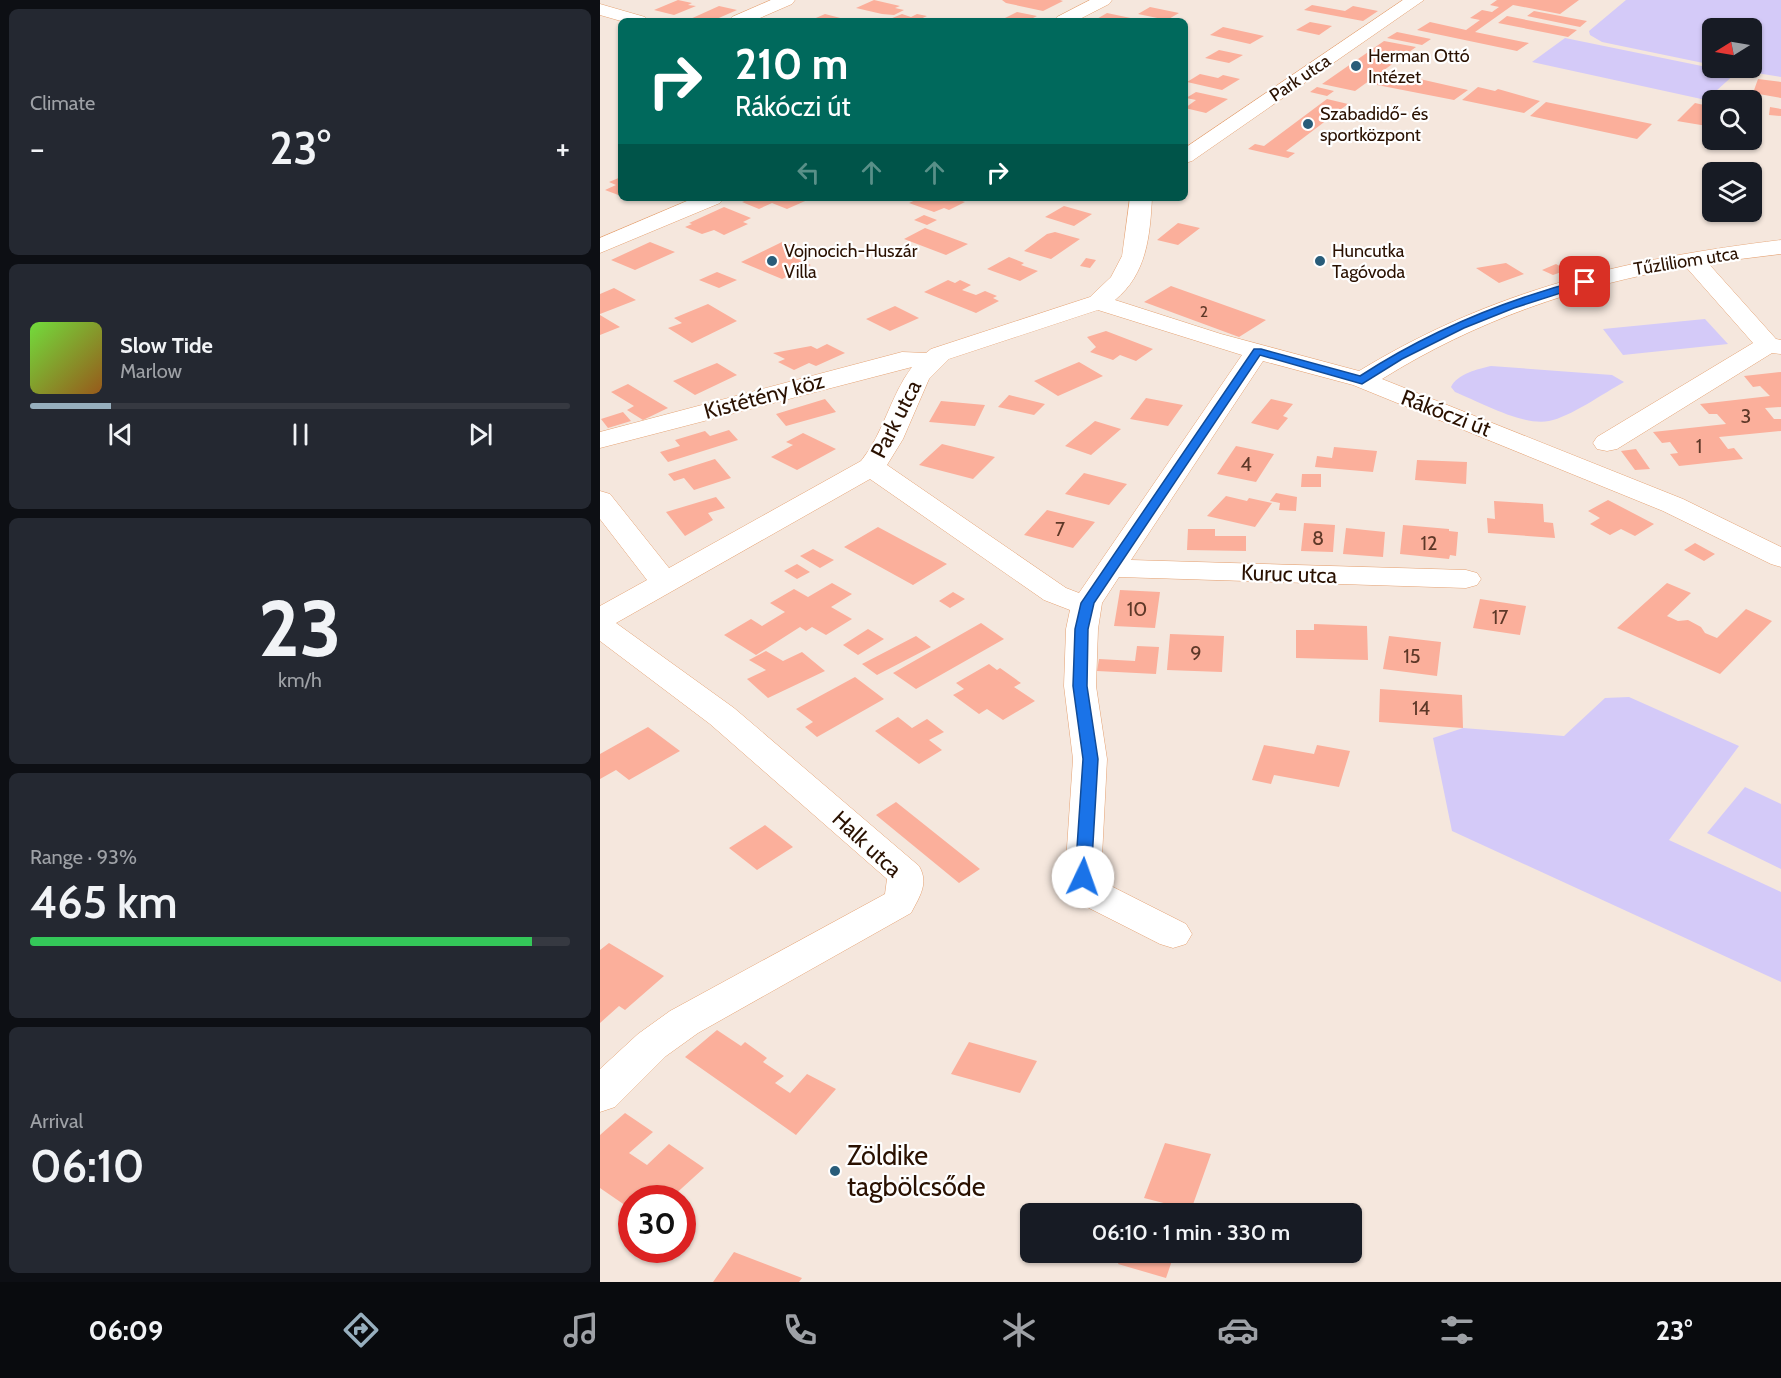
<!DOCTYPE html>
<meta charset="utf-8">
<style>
body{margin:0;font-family:Cabin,sans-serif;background:#242831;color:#f1f3f6;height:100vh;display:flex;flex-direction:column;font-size:22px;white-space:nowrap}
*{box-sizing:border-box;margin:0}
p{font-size:20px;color:#9ea1a6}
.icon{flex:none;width:33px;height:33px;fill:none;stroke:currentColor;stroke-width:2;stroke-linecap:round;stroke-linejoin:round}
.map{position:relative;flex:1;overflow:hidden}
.sheet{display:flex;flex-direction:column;gap:9px;padding:9px;background:#0d0f14;width:600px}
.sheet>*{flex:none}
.top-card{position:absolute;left:18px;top:18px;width:570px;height:183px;border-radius:9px;box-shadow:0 2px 4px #0004;background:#00695c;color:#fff;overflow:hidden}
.needle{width:39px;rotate:259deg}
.controls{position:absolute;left:1102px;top:18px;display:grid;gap:12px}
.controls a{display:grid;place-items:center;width:60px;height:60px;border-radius:9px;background:#171b24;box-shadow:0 2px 4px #0004;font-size:30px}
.speed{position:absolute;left:18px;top:1185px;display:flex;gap:12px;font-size:30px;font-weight:700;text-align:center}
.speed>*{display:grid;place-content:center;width:78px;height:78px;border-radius:50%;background:#171b24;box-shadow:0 2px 4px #0004;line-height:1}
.speed .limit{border:9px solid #d22;background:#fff;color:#111}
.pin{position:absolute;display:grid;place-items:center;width:51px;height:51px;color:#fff;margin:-26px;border-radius:12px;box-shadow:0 3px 9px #0006}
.me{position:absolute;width:66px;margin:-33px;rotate:3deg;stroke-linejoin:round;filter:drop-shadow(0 0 4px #0008)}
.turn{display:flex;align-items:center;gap:21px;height:126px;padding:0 18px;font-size:27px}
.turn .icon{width:78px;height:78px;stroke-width:2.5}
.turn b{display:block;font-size:42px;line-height:51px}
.lanes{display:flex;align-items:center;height:57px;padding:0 18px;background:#0003;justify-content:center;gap:30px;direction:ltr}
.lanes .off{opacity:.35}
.big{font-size:45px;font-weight:600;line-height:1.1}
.sheet .card{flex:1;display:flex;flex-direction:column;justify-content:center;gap:9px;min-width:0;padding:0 21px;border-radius:9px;background:#242831}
.sheet .dial{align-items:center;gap:0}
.dial b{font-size:78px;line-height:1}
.song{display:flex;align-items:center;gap:18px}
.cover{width:72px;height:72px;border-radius:9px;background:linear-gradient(135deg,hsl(100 70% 55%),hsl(30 70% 35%))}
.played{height:6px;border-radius:3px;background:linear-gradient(90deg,#97afbe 15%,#363941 15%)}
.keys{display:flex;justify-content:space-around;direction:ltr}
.heat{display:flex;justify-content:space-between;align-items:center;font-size:33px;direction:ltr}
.charge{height:9px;border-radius:4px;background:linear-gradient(90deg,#34c759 93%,#363941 0)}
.trip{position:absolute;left:420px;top:1203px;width:342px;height:60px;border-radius:9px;background:#171b24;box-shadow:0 2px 4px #0004;font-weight:600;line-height:60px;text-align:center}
.menu{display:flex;height:96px;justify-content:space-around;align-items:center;background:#090b0e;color:#9ea1a6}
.menu .icon{width:42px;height:42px}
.menu .active{color:#97afbe}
.menu b{font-size:27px;color:#f1f3f6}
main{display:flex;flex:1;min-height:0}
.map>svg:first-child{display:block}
.green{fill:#d4caf8}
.building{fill:#fbaf9b}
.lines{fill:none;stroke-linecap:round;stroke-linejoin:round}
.street-casing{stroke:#e5a273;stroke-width:1}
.street{fill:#fff;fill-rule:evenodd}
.route{fill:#1a73e8;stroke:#114b97;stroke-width:1.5}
.poi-dot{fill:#285c79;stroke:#fff;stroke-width:2}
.labels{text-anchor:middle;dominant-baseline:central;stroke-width:4.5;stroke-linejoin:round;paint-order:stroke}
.far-number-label{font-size:16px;fill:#5e3828}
.far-poi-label{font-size:18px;fill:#2a1101;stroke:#fff;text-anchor:start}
.far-street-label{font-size:18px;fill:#2a1101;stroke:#fff}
.number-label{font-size:20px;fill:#5e3828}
.street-label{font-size:22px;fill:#2a1101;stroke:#fff}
.near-poi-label{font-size:27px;fill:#2a1101;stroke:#fff;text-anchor:start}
</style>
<main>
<section class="sheet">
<div class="card"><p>Climate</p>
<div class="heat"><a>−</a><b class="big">23°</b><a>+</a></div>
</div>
<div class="card">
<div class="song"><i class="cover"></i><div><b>Slow Tide</b><p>Marlow</p></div></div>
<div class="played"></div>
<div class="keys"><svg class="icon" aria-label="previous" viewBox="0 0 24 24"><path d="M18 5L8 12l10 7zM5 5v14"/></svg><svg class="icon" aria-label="pause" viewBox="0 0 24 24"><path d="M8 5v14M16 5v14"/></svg><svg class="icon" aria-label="next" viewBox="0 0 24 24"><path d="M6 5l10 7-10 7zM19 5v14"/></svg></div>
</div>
<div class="card dial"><b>23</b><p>km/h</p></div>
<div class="card"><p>Range · 93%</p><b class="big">465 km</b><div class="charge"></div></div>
<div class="card"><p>Arrival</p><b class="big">06:10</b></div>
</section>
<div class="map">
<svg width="1181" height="1282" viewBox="0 0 1181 1282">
<rect width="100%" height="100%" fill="#f5e7dd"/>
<path class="green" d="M 1026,0 L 1181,0 L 1181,77 L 1125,68 L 1152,68 L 1152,28 L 1113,28 L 1113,65 L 1002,42 L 990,35 L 989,31 Z
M 965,38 L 1136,73 L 1106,100 L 932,62 Z
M 1105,319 L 1128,344 L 1023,355 L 1003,329 Z
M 891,366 L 1012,375 L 1024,382 C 1004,393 970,417 949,421 C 922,426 880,402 855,392 L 851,387 C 857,374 878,369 891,366 Z
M 1029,697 L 1139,746 L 1069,840 L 1181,892 L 1181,982 L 852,831 L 833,738 L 863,728 L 964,736 L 1005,698 Z
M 1145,787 L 1181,804 L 1181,869 L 1107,833 Z"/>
<path class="building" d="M 78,0 L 92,3 L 88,5 L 96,6 L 74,15 L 54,10 Z
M 274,0 L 300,6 L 295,8 L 304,10 L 294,15 L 282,14 L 256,8 Z
M 402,0 L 460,0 L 463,1 L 443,11 L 406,3 Z
M 897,0 L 979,0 L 960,14 L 913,5 L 875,32 L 929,43 L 917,51 L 817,30 L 830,22 L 866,30 L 880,20 L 870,18 L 882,10 L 892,12 L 899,7 L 890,5 Z
M 712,5 L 745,11 L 753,6 L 778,11 L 763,21 L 704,10 Z
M 119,6 L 137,10 L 112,21 L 88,20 Z
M 550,7 L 579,13 L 567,20 L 538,14 Z
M 934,11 L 987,21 L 980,27 L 927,16 Z
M 417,12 L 437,16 L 427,21 L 399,21 Z
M 507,13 L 540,20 L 540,21 L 495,20 Z
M 225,14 L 248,20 L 248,21 L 209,21 Z
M 302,14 L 311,17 L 317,14 L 327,16 L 316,21 L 285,21 Z
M 907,16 L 977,30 L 968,37 L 898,23 Z
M 710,22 L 732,26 L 719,35 L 696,30 Z
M 623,27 L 664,36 L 650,44 L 610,35 Z
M 797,32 L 831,39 L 822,45 L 787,38 Z
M 784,41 L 816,47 L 755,91 L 722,84 Z
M 619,50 L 643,55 L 629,63 L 605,58 Z
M 789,72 L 868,90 L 854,100 L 772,84 Z
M 600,74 L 618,78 L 623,75 L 640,79 L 622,90 L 587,82 Z
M 1158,79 L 1181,82 L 1181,98 L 1153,93 Z
M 717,87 L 734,91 L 727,96 L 710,92 Z
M 878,87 L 895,91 L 898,89 L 940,101 L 924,113 L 862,100 Z
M 596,92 L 628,99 L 606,113 L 585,108 L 596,100 L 586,98 Z
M 727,99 L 748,104 L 686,151 L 695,153 L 688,158 L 648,149 L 655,144 L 664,146 Z
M 946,102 L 1052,124 L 1037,139 L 930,116 Z
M 1095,103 L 1113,107 L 1113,127 L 1077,121 Z
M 1170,107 L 1181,109 L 1181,116 L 1169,115 Z
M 1152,115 L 1162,117 L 1159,134 L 1152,133 Z
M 21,177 L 21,196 L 5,190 L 16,185 L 9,182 Z
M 152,198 L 212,198 L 187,209 L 172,203 L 159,209 L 142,202 Z
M 320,198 L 353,198 L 365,202 L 349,210 L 344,208 L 334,212 L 309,203 Z
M 464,206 L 492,214 L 474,226 L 445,217 Z
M 124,207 L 151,218 L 143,222 L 148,224 L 124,235 L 114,230 L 102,234 L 85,227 L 92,224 L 89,223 Z
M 324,215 L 337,220 L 327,225 L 314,220 Z
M 578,223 L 600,228 L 578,245 L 557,240 Z
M 325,228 L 368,244 L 346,255 L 304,239 Z
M 455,232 L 480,239 L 451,259 L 424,251 L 447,234 Z
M 50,242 L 75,252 L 35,270 L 11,260 Z
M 182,242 L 211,254 L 199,260 L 211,265 L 182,279 L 141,262 Z
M 409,257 L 424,263 L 421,265 L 438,271 L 420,281 L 387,269 Z
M 486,258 L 496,260 L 490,268 L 480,266 Z
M 906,263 L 924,274 L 899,283 L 876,268 Z
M 956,264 L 967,270 L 953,275 L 942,270 Z
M 117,272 L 137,280 L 119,288 L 99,280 Z
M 348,280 L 355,283 L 360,280 L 371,285 L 362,290 L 376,295 L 385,291 L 397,296 L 393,298 L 399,301 L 376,313 L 324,292 Z
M 571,286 L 666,320 L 639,337 L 544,302 Z
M 14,288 L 36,300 L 0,314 L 0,294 Z
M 108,304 L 137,321 L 92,343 L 68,328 L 82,323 L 74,318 Z
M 295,306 L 319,318 L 290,331 L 266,319 Z
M 0,315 L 20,327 L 0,335 Z
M 506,331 L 553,349 L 536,361 L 520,355 L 513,360 L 490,352 L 496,347 L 487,337 Z
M 227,344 L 245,353 L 216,366 L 209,363 L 194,370 L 178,362 L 185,359 L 173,353 L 211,346 L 217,349 Z
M 479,362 L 503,376 L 458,396 L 434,381 Z
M 117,363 L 137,375 L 95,395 L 73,381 Z
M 1181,372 L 1181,407 L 1165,408 L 1174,419 L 1181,419 L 1181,431 L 1119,437 L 1128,449 L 1134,448 L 1143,459 L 1079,466 L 1070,454 L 1078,453 L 1070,442 L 1062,443 L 1053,432 L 1126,424 L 1117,414 L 1109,414 L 1100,404 L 1170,396 L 1160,386 L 1153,387 L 1144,376 Z
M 28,384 L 68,408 L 43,420 L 27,410 L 34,406 L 11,392 Z
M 409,395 L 445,404 L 434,415 L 398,407 Z
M 546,398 L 583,405 L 568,426 L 530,419 Z
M 225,399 L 236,412 L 186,426 L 176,414 Z
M 671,399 L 693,404 L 683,416 L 688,418 L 678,430 L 651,423 Z
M 341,401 L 385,405 L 375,426 L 329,422 Z
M 23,412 L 31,421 L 8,428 L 1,419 Z
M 495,421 L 521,429 L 491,455 L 465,446 Z
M 129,430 L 138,440 L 68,462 L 60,452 L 80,446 L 75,440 L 105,431 L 110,436 Z
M 203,433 L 236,449 L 197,470 L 171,457 L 193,445 L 186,442 Z
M 342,444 L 395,457 L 373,479 L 319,465 Z
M 636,446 L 674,454 L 656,482 L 617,474 Z
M 734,447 L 777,451 L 773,472 L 715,467 L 717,456 L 732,458 Z
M 1036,449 L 1050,469 L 1035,470 L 1021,451 Z
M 115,459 L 131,478 L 94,490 L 84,478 L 74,481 L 68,474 Z
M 817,460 L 867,462 L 866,484 L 815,480 Z
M 484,473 L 527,484 L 509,505 L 465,494 Z
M 702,474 L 721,474 L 721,487 L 701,487 Z
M 676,493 L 697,497 L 696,511 L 679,510 L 680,503 L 670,501 Z
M 626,496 L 647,501 L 649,498 L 672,503 L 655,527 L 607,516 Z
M 116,497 L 125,508 L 108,513 L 113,520 L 85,536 L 66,512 Z
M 1008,500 L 1054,524 L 1035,536 L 1021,529 L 1010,535 L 990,524 L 1000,518 L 988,511 Z
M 894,501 L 943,504 L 944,522 L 953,523 L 955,538 L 888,533 L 887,518 L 895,519 Z
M 447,510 L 495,522 L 473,548 L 424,535 Z
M 704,523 L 735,525 L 733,552 L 701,551 Z
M 803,525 L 849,529 L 849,531 L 858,532 L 856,556 L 850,555 L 849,559 L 800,554 Z
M 278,527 L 347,564 L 313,585 L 244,547 Z
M 746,528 L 785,532 L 783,557 L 743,554 Z
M 588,529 L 615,529 L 615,536 L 646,536 L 646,551 L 587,550 Z
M 1095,543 L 1115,554 L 1104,561 L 1084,550 Z
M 213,549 L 234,560 L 220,568 L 200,556 Z
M 197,564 L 210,572 L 197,579 L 184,571 Z
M 232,583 L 252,594 L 231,607 L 252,619 L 226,635 L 212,627 L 206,631 L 200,627 L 156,655 L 124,635 L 151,619 L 162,626 L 185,612 L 170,603 L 194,589 L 208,597 Z
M 1067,583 L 1091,593 L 1067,616 L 1078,621 L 1088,620 L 1101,627 L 1105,633 L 1117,638 L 1146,609 L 1172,621 L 1120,674 L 1017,628 Z
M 520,590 L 560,592 L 555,628 L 514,626 Z
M 353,592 L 365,599 L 350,608 L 339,601 Z
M 880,599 L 926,606 L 920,635 L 873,628 Z
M 381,623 L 404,639 L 316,689 L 293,673 Z
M 714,624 L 767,626 L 768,660 L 696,658 L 696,630 L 714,630 Z
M 268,629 L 284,639 L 258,655 L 243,645 Z
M 570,634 L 624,636 L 622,672 L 567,670 Z
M 316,636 L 331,647 L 277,675 L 262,664 Z
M 789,636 L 841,642 L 837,676 L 783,669 Z
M 537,646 L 559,647 L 556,674 L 497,671 L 499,659 L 535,661 Z
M 166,651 L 183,661 L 202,652 L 225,671 L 168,698 L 147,679 L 166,670 L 149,660 Z
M 389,664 L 397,670 L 400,668 L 421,683 L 414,687 L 435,701 L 403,720 L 387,709 L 379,714 L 353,695 L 364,689 L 356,683 Z
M 255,677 L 284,699 L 217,737 L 205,727 L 213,722 L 196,709 Z
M 780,689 L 862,695 L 863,728 L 779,722 Z
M 298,717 L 312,728 L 327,719 L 344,732 L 329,740 L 342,750 L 319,764 L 275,731 Z
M 48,727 L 80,751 L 29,780 L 16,770 L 0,779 L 0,754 Z
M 664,745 L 714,754 L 717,745 L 750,751 L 739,787 L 674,775 L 671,784 L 652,780 Z
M 296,802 L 380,869 L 359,883 L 276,815 Z
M 165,825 L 193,847 L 157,870 L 129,848 Z
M 9,943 L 64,976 L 25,1010 L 19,1006 L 0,1023 L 0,950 Z
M 117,1030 L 141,1046 L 145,1042 L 167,1058 L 163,1062 L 184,1076 L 175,1083 L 190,1093 L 207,1074 L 236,1089 L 196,1135 L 85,1057 Z
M 369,1042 L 437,1061 L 420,1093 L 351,1074 Z
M 25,1113 L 53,1132 L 29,1153 L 47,1165 L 69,1144 L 104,1168 L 71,1198 L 32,1198 L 32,1210 L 0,1188 L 0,1135 Z
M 565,1143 L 611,1154 L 591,1210 L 544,1198 Z
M 540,1207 L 562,1213 L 562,1214 L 538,1214 Z
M 134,1252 L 202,1278 L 199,1282 L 113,1282 Z
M 523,1252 L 575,1252 L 566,1278 L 518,1264 Z"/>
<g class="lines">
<defs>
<path id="street" d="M 171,0 L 195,0 L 192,4 L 153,21 L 129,21 L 132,17 Z
M 490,0 L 512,0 L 509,4 L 476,21 L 454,21 L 457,17 Z
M 803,0 L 824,0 L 592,161 L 585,163 L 585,148 Z
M 0,4 L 45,17 L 48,21 L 21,21 L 0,15 Z
M 94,198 L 123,198 L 120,203 L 0,253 L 0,238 Z
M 530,198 L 552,198 C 550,235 547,274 515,300 L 621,334 L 759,371 C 894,289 1025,259 1181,240 L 1181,254 L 1108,263 L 1176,339 L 1181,340 L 1181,354 L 1172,353 L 1017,449 L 1007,451 L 997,449 L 993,443 L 997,437 L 1153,343 L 1086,267 C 978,285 875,321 782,379 L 1083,499 L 1181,547 L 1181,567 L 1171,564 L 1063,511 L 753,385 L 663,361 L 531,560 L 866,570 L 877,573 L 881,579 L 877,585 L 866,588 L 519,577 L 502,603 L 498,629 L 496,686 L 507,759 L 501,876 L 507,884 L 586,924 L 592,934 L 586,944 L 573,948 L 560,944 L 481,904 L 465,877 L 473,759 L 464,686 L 466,629 L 470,610 L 444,600 L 270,479 L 16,623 L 134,708 L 319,866 C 329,883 320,896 311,913 L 98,1033 L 66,1056 L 15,1107 L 0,1112 L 0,1069 L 38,1034 L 70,1011 L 285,894 L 287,879 L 110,724 L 0,641 L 0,606 L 47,580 L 0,519 L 0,491 L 10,494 L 69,568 L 261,461 C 284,433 290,396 312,367 L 0,448 L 0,432 L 302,352 L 326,353 L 331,349 L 490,297 L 511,277 L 522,256 ZM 498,310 L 642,355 L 479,593 L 466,588 L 287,465 L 303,439 L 329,379 L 349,359 Z"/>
</defs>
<use href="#street" class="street-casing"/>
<use href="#street" class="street"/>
</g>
<path class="route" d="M 985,279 L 990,282 L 989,284 L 914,308 L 864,328 L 802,359 L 762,384 L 660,355 L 494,603 L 488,629 L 487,686 L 498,759 L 491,877 L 489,881 L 478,881 L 475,877 L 483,759 L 473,686 L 475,629 L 481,603 L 654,349 L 661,349 L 760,376 C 829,331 905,300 985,279 Z"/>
<g class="poi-dot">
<circle cx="756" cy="66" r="6"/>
<circle cx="708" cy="124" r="6"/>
<circle cx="172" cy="261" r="6"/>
<circle cx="720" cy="261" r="6"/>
<circle cx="235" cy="1171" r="6"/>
</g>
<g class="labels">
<g class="far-number-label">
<text x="604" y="311">2</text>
</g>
<g class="far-poi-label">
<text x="768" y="56">Herman Ottó<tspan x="768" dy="21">Intézet</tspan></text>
<text x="720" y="114">Szabadidő- és<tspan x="720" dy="21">sportközpont</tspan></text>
<text x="184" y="251">Vojnocich-Huszár<tspan x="184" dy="21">Villa</tspan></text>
<text x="732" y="251">Huncutka<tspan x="732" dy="21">Tagóvoda</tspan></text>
</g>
<g class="far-street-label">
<text transform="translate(700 78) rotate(-34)">Park utca</text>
<text transform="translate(1086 261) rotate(-9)">Tűzliliom utca</text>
</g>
<g class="number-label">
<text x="1146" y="416">3</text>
<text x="1099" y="446">1</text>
<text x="646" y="464">4</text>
<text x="460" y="529">7</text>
<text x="718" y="538">8</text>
<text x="829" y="543">12</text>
<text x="537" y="609">10</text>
<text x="900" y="617">17</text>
<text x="596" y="653">9</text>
<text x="812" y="656">15</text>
<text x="821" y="708">14</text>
</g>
<g class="street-label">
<text transform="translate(164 396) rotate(-15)">Kistétény köz</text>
<text transform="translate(846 413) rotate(21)">Rákóczi út</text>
<text transform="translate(296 419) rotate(-63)">Park utca</text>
<text transform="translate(689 574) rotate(2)">Kuruc utca</text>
<text transform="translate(267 844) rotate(43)">Halk utca</text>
</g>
<g class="near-poi-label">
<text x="247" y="1155">Zöldike<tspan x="247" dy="31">tagbölcsőde</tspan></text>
</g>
</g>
</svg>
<div class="controls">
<a><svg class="needle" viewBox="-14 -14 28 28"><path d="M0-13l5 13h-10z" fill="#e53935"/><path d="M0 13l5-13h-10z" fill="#9ea1a6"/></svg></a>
<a><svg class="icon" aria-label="search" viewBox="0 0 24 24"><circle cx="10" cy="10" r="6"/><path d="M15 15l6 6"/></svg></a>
<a><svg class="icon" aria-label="layers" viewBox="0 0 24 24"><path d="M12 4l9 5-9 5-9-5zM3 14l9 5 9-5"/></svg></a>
</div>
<div class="speed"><div class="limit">30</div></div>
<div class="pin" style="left:985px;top:282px;background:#d93025"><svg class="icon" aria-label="arrive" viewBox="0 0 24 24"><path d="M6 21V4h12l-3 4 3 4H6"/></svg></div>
<svg class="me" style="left:483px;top:877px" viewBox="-20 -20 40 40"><circle r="19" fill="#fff"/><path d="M0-13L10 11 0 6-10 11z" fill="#1a73e8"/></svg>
<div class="trip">06:10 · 1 min · 330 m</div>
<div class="top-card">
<div class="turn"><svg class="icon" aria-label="right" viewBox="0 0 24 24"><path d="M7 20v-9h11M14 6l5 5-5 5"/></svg><div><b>210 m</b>Rákóczi út</div></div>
<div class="lanes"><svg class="icon off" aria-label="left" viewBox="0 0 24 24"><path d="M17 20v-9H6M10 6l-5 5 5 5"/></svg><svg class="icon off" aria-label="ahead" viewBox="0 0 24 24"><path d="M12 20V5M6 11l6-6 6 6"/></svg><svg class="icon off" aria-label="ahead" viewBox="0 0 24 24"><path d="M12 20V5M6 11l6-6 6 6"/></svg><svg class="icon" aria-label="right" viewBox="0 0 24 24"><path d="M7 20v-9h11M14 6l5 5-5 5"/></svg></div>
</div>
</div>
</main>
<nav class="menu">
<b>06:09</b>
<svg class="icon active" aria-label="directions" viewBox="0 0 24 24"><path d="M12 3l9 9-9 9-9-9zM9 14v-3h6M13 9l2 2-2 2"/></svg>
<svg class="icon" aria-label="music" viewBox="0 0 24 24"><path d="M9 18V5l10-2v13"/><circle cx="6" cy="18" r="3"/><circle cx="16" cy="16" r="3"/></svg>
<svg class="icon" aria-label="phone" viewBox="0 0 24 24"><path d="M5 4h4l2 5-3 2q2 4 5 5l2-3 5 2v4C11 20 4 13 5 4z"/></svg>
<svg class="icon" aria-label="climate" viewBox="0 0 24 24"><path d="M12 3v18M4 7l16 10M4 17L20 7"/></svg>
<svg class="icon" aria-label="car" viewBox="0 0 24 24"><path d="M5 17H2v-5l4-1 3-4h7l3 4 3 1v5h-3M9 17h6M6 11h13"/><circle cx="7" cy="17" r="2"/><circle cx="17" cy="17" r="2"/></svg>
<svg class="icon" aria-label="filters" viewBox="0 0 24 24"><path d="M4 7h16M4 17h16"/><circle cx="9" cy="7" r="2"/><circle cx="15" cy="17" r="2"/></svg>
<b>23°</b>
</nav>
